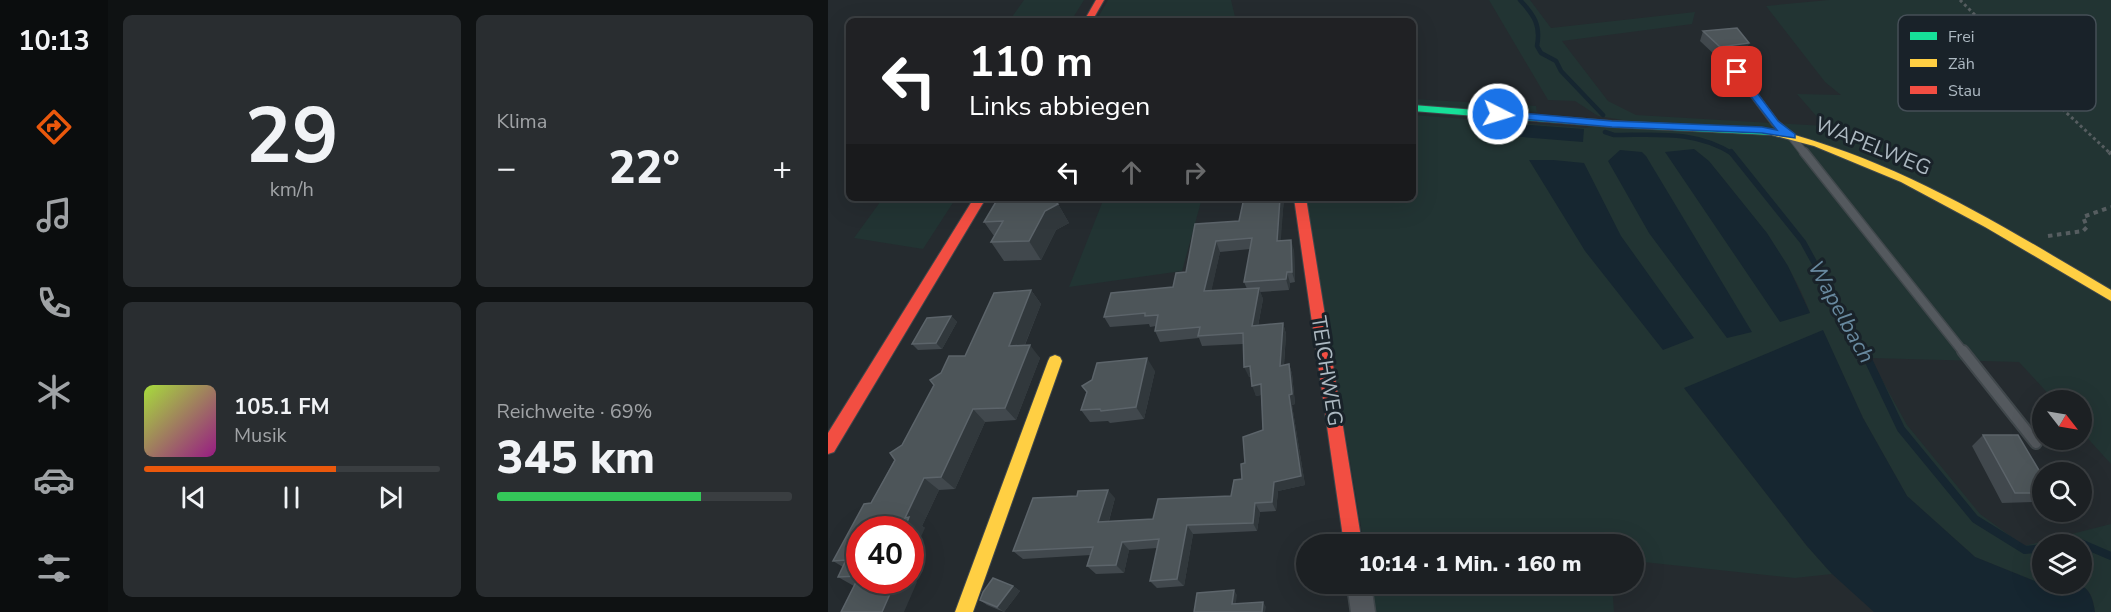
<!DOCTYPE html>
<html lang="de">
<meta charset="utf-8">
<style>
body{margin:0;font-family:"Nunito Sans",sans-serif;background:#292d30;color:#f1f3f6;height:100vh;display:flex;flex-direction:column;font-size:22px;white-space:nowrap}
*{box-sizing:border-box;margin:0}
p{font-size:20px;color:#a0a3a6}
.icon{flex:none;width:33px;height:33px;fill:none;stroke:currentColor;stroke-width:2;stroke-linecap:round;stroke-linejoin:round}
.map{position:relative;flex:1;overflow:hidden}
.drawer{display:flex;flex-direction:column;gap:15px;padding:15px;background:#0f1213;width:720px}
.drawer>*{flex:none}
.top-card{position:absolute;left:18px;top:18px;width:570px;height:183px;border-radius:9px;box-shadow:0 6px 24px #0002,0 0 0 2px #3a3e41;background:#202124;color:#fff;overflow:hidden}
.needle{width:39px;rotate:121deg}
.fabs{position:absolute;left:1204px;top:390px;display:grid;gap:12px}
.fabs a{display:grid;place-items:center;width:60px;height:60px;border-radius:50%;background:#1c2023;box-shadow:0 6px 24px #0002,0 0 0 2px #3a3e41;font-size:30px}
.speed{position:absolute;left:18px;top:516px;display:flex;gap:12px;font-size:30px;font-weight:700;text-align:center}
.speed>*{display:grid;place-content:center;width:78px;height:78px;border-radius:50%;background:#1c2023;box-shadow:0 6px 24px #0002,0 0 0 2px #3a3e41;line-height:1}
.speed .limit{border:9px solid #d22;background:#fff;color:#111}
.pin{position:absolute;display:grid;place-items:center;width:51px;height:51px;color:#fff;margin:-26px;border-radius:12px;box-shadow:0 3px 9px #0006}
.me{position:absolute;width:66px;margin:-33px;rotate:95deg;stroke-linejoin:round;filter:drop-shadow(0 0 4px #0008)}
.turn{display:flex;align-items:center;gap:21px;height:126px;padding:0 24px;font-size:27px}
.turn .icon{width:78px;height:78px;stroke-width:2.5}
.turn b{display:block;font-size:42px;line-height:51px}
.lanes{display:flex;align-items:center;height:57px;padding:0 24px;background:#0003;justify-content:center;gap:30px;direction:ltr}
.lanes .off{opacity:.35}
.big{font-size:45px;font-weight:800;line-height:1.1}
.drawer .card{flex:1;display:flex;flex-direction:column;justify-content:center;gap:9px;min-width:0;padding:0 21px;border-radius:9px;background:#292d30}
.drawer .dial{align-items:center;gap:0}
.dial b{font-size:78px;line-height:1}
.song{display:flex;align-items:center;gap:18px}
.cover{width:72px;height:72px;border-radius:9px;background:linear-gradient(135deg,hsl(80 70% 55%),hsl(310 70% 35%))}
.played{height:6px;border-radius:3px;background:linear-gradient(90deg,#ea580c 65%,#3a3e41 65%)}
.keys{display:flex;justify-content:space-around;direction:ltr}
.heat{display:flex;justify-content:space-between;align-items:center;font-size:33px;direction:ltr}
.charge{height:9px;border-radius:4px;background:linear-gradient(90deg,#34c759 69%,#3a3e41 0)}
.drawer .tiles{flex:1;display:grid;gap:15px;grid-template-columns:repeat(2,1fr)}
.trip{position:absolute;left:468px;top:534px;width:348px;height:60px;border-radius:30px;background:#1c2023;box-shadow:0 6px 24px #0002,0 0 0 2px #3a3e41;font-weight:800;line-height:60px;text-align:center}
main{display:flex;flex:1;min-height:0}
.dock{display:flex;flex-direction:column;width:108px;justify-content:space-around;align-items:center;background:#0b0d0e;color:#a0a3a6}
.dock .icon{width:42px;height:42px}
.dock .active{color:#ea580c}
.dock b{font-size:27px;color:#f1f3f6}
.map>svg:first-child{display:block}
.green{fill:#223433;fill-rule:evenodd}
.water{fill:#162630}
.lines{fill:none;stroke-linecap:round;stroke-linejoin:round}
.stream-far2{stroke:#162630;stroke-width:4.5}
.stream-far1{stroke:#162630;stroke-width:6}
.stream{stroke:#162630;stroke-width:8}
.lane-far2-casing{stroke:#41484c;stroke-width:9}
.lane-far1-casing{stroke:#41484c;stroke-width:11}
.lane-casing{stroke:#41484c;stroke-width:14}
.street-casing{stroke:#41484c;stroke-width:3}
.fast-casing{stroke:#41484c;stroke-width:2}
.slow-casing{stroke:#41484c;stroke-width:2}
.jam-casing{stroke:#41484c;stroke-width:2}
.path-far1{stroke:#565d60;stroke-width:3;stroke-dasharray:3 3;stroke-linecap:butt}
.path{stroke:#565d60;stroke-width:4;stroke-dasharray:4.5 4.5;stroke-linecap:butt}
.lane-far2{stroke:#54595e;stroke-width:7}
.lane-far1{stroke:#54595e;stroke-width:8}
.lane{stroke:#54595e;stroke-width:10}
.street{fill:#54595e;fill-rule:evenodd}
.fast{fill:#16e098;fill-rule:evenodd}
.slow{fill:#ffcf43;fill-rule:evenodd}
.jam{fill:#f24e42;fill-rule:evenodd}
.wall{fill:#41484d;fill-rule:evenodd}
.shaded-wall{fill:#31383c}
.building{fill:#4d5559;stroke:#5c646a;stroke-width:1.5}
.route{fill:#1a73e8;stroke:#114b97;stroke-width:1.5}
.labels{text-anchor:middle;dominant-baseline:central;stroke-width:6;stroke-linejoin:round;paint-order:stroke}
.street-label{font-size:21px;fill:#adb9c2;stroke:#192229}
.water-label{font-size:22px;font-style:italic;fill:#68899f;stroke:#192229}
.key{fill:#192229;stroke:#454f57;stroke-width:1.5}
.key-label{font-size:16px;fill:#adb9c2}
</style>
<main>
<nav class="dock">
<b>10:13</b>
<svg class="icon active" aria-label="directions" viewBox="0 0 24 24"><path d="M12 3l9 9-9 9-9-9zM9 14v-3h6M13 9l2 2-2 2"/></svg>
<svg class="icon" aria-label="music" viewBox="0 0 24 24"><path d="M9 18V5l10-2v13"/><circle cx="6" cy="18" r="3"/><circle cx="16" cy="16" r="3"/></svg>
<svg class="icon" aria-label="phone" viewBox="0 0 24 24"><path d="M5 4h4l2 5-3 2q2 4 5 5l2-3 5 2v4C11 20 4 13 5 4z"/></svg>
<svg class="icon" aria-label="climate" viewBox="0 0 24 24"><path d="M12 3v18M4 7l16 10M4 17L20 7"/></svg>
<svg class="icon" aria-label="car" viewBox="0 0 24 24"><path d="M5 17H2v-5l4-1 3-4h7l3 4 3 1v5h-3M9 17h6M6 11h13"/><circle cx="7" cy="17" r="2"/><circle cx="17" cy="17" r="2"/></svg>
<svg class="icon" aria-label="filters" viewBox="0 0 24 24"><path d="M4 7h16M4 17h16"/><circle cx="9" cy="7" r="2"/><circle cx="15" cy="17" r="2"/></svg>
</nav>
<section class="drawer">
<div class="tiles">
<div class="card dial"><b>29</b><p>km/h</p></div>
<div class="card"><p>Klima</p>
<div class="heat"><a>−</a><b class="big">22°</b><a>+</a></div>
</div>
<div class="card">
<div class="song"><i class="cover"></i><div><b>105.1 FM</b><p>Musik</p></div></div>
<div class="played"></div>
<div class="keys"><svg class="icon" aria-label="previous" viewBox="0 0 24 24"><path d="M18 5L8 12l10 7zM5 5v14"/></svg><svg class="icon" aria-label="pause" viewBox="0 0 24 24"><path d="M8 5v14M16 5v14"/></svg><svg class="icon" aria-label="next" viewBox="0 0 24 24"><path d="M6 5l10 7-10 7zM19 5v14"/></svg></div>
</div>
<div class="card"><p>Reichweite · 69%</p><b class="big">345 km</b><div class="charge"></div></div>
</div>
</section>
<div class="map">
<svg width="1283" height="612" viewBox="0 0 1283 612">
<rect width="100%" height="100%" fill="#252b2f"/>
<path class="green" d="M 196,0 L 256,0 L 243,21 L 181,21 Z
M 280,0 L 403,0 L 408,21 L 268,21 Z
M 661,0 L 702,0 L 723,28 L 867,12 L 864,24 L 734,41 L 780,101 L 808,115 L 997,126 L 969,94 L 1013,95 L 997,82 L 938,6 L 1001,0 L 1283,0 L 1283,464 L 1254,432 L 1254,400 L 1226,400 L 1191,362 L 1042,358 L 1079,425 L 1152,514 L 1196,546 L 1283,524 L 1283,612 L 1267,612 C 1265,598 1263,590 1250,584 L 1254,584 L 1254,544 L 1215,544 L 1215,581 L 1209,582 L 1147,557 L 1079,496 L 1035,418 L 995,331 L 857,389 L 979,546 L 1004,574 L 967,578 L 806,561 L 806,544 L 536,544 L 478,198 L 585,198 L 585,115 L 757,128 L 801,121 L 770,116 L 747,101 L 720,100 ZM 866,149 C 884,163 897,181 912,200 C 940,235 966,270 982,313 Z
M 585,99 L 708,106 L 709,112 L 585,105 Z
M 55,198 L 128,198 L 95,249 L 26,238 Z
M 276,198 L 374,198 L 354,271 L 241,287 Z
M 542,584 L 784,584 L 786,612 L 547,612 Z"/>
<path class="water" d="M 648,121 L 756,129 L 755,142 L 645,133 Z
M 866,149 L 881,161 L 939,233 L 960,266 L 982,313 L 952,322 L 837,152 Z
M 792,150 L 814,152 L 818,156 L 924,332 L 899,338 L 821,233 L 780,161 Z
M 725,160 L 756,163 L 793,236 L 866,338 L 835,350 L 757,251 L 701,160 Z
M 995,330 L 1035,418 L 1079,496 L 1147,557 L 1209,582 L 1215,581 L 1215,584 C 1245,584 1262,576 1267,612 L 1046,612 L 1004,574 L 979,546 L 856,388 Z"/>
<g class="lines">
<path class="stream-far2" d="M 692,0 C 706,15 713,25 709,46 L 713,53 L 728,61 L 733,71 L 775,115
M 777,132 L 786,135 C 829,135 867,130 905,154"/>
<path class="stream-far1" d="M 903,152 L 975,242 L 1036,353"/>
<path class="stream" d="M 1036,351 L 1073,429 L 1147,519 L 1197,550 L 1215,548
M 1235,544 L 1250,542 L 1283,556"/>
<defs>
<path id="lane-far2" d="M 909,72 L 947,123 L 963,136 L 977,154"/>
<path id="lane-far1" d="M 976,152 L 1136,353"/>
<path id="lane" d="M 1135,351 L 1208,443"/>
<path id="street" d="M 519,584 L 543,584 L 547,612 L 523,612 Z"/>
<path id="fast" d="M 585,105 L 784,121 L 944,129 L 949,132 L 944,135 L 784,127 L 585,111 Z"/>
<path id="slow" d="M 944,129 C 1072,161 1171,224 1283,290 L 1283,301 L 1157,227 L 1073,182 L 986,146 L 940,134 L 940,130 Z
M 227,355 L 232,357 L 234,361 L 145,612 L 127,612 L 220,361 L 222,357 Z"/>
<path id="jam" d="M 268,0 L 276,0 L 264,21 L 256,21 Z
M 146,198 L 158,198 L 6,452 L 0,454 L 0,433 Z
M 466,198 L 478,198 L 534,544 L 516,544 Z"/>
</defs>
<use href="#lane-far2" class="lane-far2-casing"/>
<use href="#lane-far1" class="lane-far1-casing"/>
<use href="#lane" class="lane-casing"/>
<use href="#street" class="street-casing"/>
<use href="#fast" class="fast-casing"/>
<use href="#slow" class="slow-casing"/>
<use href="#jam" class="jam-casing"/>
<path class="path-far1" d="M 1132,0 L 1178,46 L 1202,79 L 1283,154"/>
<path class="path" d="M 1281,152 L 1283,154
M 1220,236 L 1255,231 L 1259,227 L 1255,217 L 1283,207"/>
<use href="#lane-far2" class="lane-far2"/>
<use href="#lane-far1" class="lane-far1"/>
<use href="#lane" class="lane"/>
<use href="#street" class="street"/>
<use href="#fast" class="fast"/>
<use href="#slow" class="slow"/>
<use href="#jam" class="jam"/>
</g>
<path class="wall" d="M 875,31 L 921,43 L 917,53 L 889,57 L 872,41 Z
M 416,198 L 456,198 L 452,241 L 466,250 L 467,282 L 462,283 L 461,290 L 432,292 L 435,299 L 430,326 L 455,323 L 458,334 L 456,365 L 461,364 L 464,374 L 467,404 L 464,405 L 477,485 L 450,491 L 448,511 L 432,512 L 429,531 L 365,534 L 356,586 L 329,588 L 322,581 L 329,548 L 301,550 L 296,573 L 268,574 L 259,566 L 263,555 L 195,559 L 185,551 L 287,498 L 281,521 L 325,519 L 403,496 L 414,479 L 417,463 L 435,430 L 433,395 L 428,396 L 423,377 L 421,377 L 415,344 L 374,346 L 371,338 L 332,342 L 327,331 L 328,326 L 322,327 L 321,324 L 282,327 L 276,317 L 345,287 L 358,272 L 367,224 L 411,221 ZM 422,249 L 416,282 L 419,289 L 383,291 L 392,252 Z
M 230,204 L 241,223 L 228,230 L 213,260 L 176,261 L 163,242 L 166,236 L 156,222 Z
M 203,290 L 213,304 L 197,345 L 212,358 L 188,420 L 157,422 L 127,489 L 111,490 L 94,526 L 97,528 L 32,530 L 82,580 L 82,578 L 89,582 L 26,586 L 10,577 L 15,567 L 5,561 L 43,503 L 113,373 L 137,356 Z
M 123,316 L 129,322 L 114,349 L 90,350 L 84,344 Z
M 327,371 L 316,419 L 282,423 L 280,421 L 262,422 L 253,410 L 259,393 L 254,386 Z
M 1155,435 L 1215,477 L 1215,481 L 1213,483 L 1215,487 L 1215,495 L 1205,502 L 1174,503 L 1144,446 Z
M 185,586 L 192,591 L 176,612 L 159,605 L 152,600 Z"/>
<path class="shaded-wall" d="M 921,43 L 917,53 L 889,57 L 892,47 Z
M 452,198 L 456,198 L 452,251 L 449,241 Z
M 230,204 L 241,223 L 228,230 L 213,260 L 201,241 L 217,211 Z
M 463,240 L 466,250 L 467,282 L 464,272 Z
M 388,241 L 392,252 L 381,302 L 376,291 Z
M 459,272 L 462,283 L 461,290 L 458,279 Z
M 431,288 L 435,299 L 428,336 L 424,326 Z
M 203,290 L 213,304 L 191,359 L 181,346 Z
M 123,316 L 129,322 L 114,349 L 108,343 Z
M 455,323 L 458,334 L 455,376 L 452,366 Z
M 202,345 L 212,358 L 188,420 L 177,408 Z
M 319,358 L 327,371 L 316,419 L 308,407 Z
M 461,364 L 464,374 L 467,404 L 464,405 L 477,485 L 450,491 L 448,511 L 444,502 L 446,482 L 461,395 Z
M 422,366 L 426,376 L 421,377 L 416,367 Z
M 433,384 L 437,394 L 428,396 L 424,386 Z
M 145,409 L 157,422 L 127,489 L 113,477 Z
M 96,478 L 111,490 L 94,526 L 97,528 L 82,561 L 82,530 L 76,530 L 77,518 Z
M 280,490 L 287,498 L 278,531 L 270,522 Z
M 427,503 L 432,512 L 429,531 L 425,523 Z
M 359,525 L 365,534 L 356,586 L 349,579 Z
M 294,542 L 301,550 L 296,573 L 288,565 Z
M 82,578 L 89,582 L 76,612 L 54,612 L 68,580 L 82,580 Z
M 185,586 L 192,591 L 176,612 L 169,607 Z
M 406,590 L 409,595 L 407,609 L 404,604 Z
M 435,602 L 438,607 L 437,612 L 434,612 Z"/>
<path class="building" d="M 909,28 L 921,43 L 892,47 L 875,31 Z
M 198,198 L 223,198 L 230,204 L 217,211 L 201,241 L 163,242 L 175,221 L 156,222 L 169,200 Z
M 416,198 L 452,198 L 449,241 L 463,240 L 464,272 L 459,272 L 458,279 L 416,282 L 424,238 L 388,241 L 376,291 L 431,288 L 424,326 L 455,323 L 452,366 L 461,364 L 464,394 L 461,395 L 473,476 L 446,482 L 444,502 L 427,503 L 425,523 L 359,525 L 349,579 L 322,581 L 331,539 L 294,542 L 288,565 L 259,566 L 265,547 L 185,551 L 205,498 L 249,496 L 250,491 L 280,490 L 270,522 L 325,519 L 330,499 L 403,496 L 406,480 L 414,479 L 413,464 L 417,463 L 415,437 L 435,430 L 433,384 L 424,386 L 422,366 L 416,367 L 415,333 L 370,336 L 372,327 L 327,331 L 330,315 L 317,316 L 317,313 L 276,317 L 283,293 L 345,287 L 348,273 L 358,272 L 367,224 L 411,221 Z
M 203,290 L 181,346 L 202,345 L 177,408 L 145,409 L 113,477 L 96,478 L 77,518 L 81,517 L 76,530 L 32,530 L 32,580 L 68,580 L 54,612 L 13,612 L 31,576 L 10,577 L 18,560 L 5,561 L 36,504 L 43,503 L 67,460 L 62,453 L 74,445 L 106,385 L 102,380 L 113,373 L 121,356 L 137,356 L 166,293 Z
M 123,316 L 108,343 L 84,344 L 99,318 Z
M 319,358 L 308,407 L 273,411 L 272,409 L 253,410 L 259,392 L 254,386 L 264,380 L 269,363 Z
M 1155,435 L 1190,435 L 1215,477 L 1215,480 L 1211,480 L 1215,487 L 1215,493 L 1187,493 Z
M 165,578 L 185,586 L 169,607 L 152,600 L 155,592 Z
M 406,590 L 404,604 L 435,602 L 434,612 L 366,612 L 369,593 Z"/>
<path class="route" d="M 909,69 L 912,70 L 950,121 L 967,134 L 967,138 L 934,133 L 784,127 L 670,117 L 665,114 L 670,111 L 784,121 L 934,127 L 949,130 L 904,72 Z"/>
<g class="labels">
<g class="street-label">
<text transform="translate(1045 146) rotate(22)">WAPELWEG</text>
<text transform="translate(499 371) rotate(81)">TEICHWEG</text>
</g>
<g class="water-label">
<text transform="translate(1013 312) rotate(61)">Wapelbach</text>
</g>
</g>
<rect x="1070" y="15" width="198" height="96" rx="9" class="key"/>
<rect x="1082" y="32" width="27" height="8" fill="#16e098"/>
<rect x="1082" y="59" width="27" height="8" fill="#ffcf43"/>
<rect x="1082" y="86" width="27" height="8" fill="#f24e42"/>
<g class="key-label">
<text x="1120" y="42">Frei</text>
<text x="1120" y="69">Zäh</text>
<text x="1120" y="96">Stau</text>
</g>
</svg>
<div class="fabs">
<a><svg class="needle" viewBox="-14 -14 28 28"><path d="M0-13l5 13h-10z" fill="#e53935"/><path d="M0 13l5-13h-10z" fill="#a0a3a6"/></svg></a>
<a><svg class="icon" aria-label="search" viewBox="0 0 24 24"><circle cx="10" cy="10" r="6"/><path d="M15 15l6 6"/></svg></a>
<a><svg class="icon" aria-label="layers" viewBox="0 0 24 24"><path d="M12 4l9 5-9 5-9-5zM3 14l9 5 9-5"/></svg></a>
</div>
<div class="speed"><div class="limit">40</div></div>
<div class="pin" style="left:909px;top:72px;background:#d93025"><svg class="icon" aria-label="arrive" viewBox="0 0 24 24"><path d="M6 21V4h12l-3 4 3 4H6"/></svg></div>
<svg class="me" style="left:670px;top:114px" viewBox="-20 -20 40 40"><circle r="17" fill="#1a73e8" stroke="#fff" stroke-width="3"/><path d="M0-11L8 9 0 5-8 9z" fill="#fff"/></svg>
<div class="trip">10:14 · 1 Min. · 160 m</div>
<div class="top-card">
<div class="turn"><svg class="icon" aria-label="left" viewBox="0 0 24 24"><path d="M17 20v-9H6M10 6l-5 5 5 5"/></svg><div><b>110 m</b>Links abbiegen</div></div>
<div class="lanes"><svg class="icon" aria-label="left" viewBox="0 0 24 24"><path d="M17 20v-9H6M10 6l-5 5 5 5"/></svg><svg class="icon off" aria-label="ahead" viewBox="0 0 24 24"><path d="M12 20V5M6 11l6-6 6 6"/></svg><svg class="icon off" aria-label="right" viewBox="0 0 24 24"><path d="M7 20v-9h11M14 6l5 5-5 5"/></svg></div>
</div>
</div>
</main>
